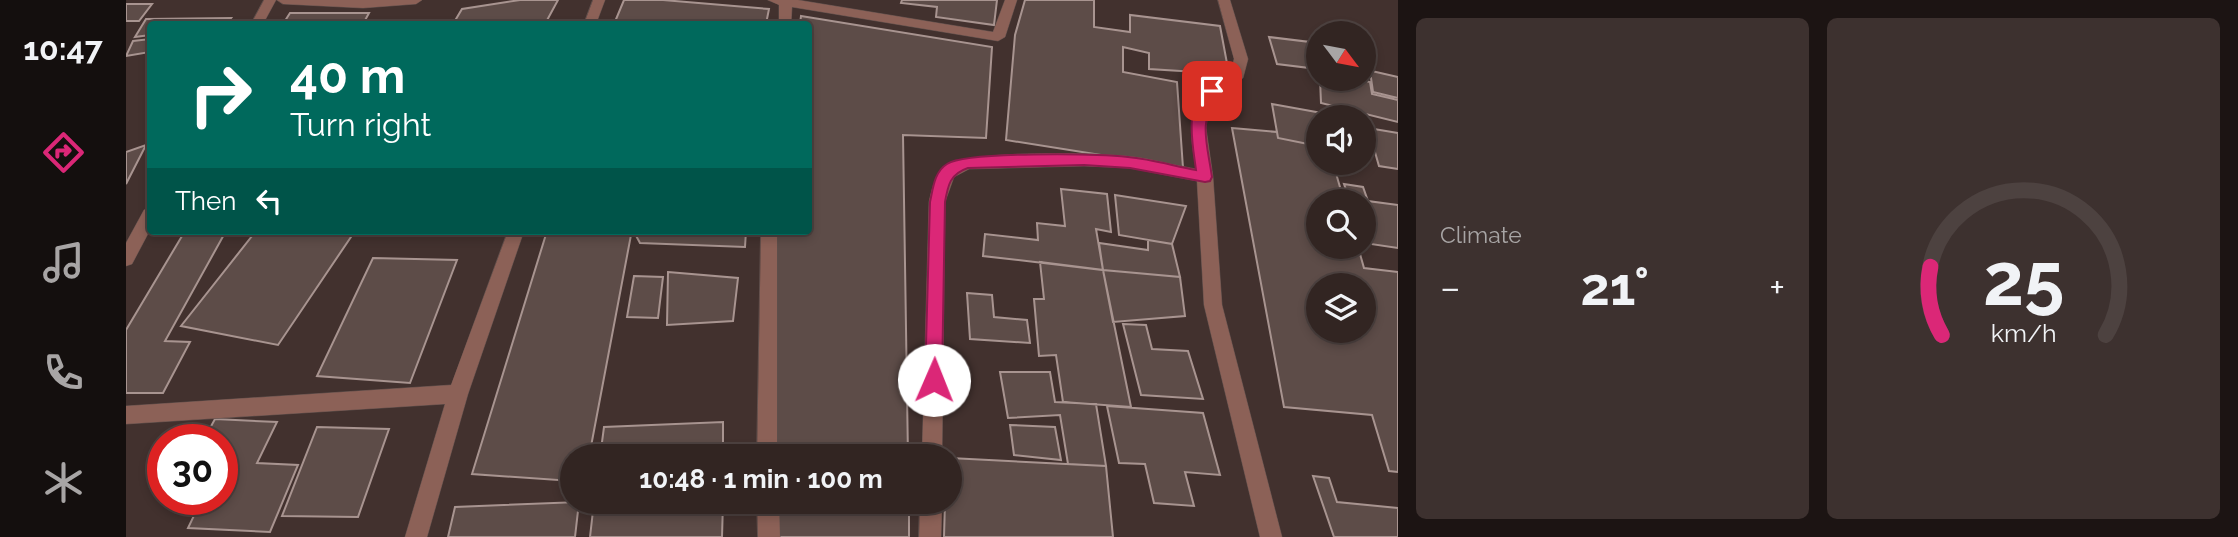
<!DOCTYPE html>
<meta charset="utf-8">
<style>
body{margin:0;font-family:Raleway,sans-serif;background:#3d312f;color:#f1f3f6;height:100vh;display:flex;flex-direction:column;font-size:26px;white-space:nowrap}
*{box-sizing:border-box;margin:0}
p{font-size:23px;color:#a8a5a5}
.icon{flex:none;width:38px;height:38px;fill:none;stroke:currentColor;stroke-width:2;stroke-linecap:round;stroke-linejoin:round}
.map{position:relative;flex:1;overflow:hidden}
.details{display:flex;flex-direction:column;gap:18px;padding:18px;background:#1c1413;width:840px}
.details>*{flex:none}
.guide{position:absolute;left:21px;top:21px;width:665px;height:214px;border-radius:7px;box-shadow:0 4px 10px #0003,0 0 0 2px #4d4240;background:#00695c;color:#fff;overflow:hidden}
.needle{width:46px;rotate:122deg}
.buttons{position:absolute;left:1180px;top:21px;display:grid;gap:14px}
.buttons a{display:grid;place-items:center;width:70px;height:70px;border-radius:50%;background:#322522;box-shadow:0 4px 10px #0003,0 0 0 2px #4d4240;font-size:35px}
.speed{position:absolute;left:21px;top:424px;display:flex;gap:14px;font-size:35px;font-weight:700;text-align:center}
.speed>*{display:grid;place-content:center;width:91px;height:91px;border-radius:50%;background:#322522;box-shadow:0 4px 10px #0003,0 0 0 2px #4d4240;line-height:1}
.speed .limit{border:10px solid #d22;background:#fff;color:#111}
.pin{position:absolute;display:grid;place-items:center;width:60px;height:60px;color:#fff;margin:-30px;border-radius:14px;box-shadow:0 4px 10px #0006}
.me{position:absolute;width:77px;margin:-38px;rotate:1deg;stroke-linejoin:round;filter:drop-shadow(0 0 5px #0008)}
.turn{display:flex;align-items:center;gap:24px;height:147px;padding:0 28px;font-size:32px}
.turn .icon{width:91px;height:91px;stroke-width:2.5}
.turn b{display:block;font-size:49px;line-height:60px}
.then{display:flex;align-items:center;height:66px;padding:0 28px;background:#0003;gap:14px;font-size:26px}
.big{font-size:52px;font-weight:700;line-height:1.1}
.details .card{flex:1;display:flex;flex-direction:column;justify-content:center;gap:10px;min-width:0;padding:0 24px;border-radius:10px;background:#3d312f}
.details .dial{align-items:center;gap:0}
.dial svg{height:182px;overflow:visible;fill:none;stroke:#4d4240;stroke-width:7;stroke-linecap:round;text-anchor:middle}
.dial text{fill:#f1f3f6;stroke:none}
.heat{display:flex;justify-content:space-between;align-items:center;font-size:38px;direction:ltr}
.details .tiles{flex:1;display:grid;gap:18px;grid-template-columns:repeat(2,1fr)}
.trip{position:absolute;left:434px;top:444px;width:402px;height:70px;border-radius:35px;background:#322522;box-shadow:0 4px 10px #0003,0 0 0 2px #4d4240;font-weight:700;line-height:70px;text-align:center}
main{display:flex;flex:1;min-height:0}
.menu{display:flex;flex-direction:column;width:126px;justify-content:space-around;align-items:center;background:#140f0e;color:#a8a5a5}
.menu .icon{width:49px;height:49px}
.menu .current{color:#db2777}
.menu b{font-size:32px;color:#f1f3f6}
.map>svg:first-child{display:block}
.building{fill:#5d4c48;stroke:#a89490;stroke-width:2;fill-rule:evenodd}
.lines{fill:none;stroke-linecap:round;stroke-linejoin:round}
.street-casing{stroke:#60504d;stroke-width:1}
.street{fill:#8c6157;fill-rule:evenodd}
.route{fill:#db2777;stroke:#8e194d;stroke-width:2}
</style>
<main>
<nav class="menu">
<b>10:47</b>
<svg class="icon current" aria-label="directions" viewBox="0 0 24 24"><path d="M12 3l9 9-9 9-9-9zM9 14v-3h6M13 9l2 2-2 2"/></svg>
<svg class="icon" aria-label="music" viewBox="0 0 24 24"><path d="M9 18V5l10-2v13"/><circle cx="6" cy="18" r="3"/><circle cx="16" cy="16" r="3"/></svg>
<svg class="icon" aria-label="phone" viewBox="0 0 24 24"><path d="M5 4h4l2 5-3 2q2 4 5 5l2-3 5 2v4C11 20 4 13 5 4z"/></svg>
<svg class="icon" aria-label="climate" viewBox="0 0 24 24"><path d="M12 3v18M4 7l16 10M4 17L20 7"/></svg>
</nav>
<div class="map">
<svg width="1272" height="537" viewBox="0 0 1272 537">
<rect width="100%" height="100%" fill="#42312e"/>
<path class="building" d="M 394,0 L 432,0 L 419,24 L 327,24 L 336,9 Z
M 498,0 L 537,0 L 643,9 L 640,24 L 488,24 Z
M 776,0 L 871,0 L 868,25 L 810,17 L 811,7 L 775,3 Z
M 899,0 L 968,0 L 968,27 L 1004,32 L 1004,15 L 1094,26 L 1103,74 L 1023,69 L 1023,53 L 997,47 L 997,72 L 1051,82 L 1057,168 L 880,140 L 889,35 Z
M 0,4 L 26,4 L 13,21 L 0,21 Z
M 164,13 L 243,13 L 237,24 L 157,24 Z
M 675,16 L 866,47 L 860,138 L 777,135 L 782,457 L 641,457 L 644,231 L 682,231 L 682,24 L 674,24 Z
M 105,18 L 100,24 L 24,24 L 24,35 L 9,37 L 20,19 Z
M 1143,37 L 1192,43 L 1192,69 L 1151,64 Z
M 24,39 L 24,52 L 0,56 L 7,41 Z
M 1237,69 L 1272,77 L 1272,98 L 1247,92 L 1245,78 L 1237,77 Z
M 1194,79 L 1231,79 L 1244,82 L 1246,94 L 1272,100 L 1272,122 L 1195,103 Z
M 1146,104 L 1218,117 L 1192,117 L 1192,146 L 1152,138 Z
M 1106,128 L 1151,132 L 1152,138 L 1192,146 L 1192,163 L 1207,163 L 1218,201 L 1192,201 L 1192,247 L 1232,247 L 1238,268 L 1272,272 L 1272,472 L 1263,471 L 1246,415 L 1158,407 ZM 1192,285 L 1237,285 L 1237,331 L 1192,331 Z
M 1242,128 L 1272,133 L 1272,169 L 1253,166 Z
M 20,145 L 0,184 L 0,152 Z
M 1218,184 L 1237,187 L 1242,201 L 1272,205 L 1272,248 L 1238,243 L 1237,201 L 1224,201 Z
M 935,189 L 981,194 L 985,232 L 970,229 L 977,270 L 857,256 L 859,234 L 912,240 L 911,223 L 939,226 Z
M 989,195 L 1060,206 L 1046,244 L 993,235 Z
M 59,231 L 100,231 L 39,341 L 64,342 L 37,393 L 0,393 L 0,330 Z
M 130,231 L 229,231 L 152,345 L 55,326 Z
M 421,231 L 505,235 L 463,457 L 446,457 L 446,481 L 346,474 Z
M 494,231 L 620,231 L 619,247 L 514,243 L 508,232 Z
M 1022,240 L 1046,244 L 1054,277 L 977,270 L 973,243 L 1022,250 Z
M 247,258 L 331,260 L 284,383 L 191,376 Z
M 914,262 L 977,270 L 1005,407 L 937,402 L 930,355 L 913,356 L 908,299 L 918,299 Z
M 977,270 L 1054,277 L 1059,316 L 987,322 Z
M 542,272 L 612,278 L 607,321 L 541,325 Z
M 508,276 L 537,277 L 532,318 L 501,317 Z
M 841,293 L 866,295 L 868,317 L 901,320 L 904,343 L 844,339 Z
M 997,324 L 1020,325 L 1026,349 L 1062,351 L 1077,399 L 1015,395 Z
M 874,372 L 924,372 L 929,402 L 970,404 L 980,466 L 942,464 L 934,415 L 882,418 Z
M 981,406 L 1077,413 L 1094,475 L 1059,472 L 1068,506 L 1028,503 L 1019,464 L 993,463 Z
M 89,419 L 151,422 L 131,463 L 172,465 L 144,532 L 62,528 L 76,499 L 96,499 L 96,439 L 78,439 Z
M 597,422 L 597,457 L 474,457 L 478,427 Z
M 884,425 L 929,427 L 935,460 L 888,455 Z
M 191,427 L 263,429 L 232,517 L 156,516 Z
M 824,458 L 980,466 L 987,537 L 818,537 L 819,502 L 824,502 Z
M 1187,476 L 1203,478 L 1211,502 L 1272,508 L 1272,537 L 1208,537 Z
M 453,502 L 449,537 L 322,537 L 329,507 Z
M 468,502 L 597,502 L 596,537 L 464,537 Z
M 642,502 L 783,502 L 783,537 L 643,537 Z"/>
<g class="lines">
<defs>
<path id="street" d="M 138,0 L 150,0 L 137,24 L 125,24 Z
M 151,0 L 296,0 L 290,4 L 237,8 L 157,4 Z
M 467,0 L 479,0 L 470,24 L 458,24 Z
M 642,0 L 672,0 L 867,32 L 879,0 L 891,0 L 879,37 L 872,41 L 666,7 L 665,24 L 653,24 L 653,5 Z
M 1092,0 L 1104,0 L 1122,59 L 1117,78 L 1091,95 L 1083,106 L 1080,128 L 1087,177 L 1096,305 L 1156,537 L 1134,537 L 1078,305 L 1071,181 L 1004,168 L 958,166 L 843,169 L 828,177 L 819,202 L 816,457 L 796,457 L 803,202 C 806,189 809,173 822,165 C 846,150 969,153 1002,156 C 1024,158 1048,165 1070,169 C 1066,142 1058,109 1081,88 C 1087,81 1098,77 1105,73 L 1108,59 Z
M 24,208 L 24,230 L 6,264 L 0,266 L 0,243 L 18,210 Z
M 382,231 L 398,231 L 342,394 L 301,537 L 279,537 L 319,404 L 0,424 L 0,406 L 325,385 Z
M 635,231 L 651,231 L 651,457 L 631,457 Z
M 631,502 L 653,502 L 654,537 L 632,537 Z
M 794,502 L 816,502 L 815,537 L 793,537 Z"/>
</defs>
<use href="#street" class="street-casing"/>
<use href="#street" class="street"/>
</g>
<path class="route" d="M 1086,87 L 1092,91 C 1072,123 1081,142 1086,177 L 1084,181 L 1079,182 L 1004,168 L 958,165 L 842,168 C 824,174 822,185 819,202 L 816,380 L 814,386 L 808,389 L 801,386 L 799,380 L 804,202 C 807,189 808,172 821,164 C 841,151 973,154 1002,157 C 1025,159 1048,166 1070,170 C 1067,146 1056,98 1086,87 Z"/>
</svg>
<div class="buttons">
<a><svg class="needle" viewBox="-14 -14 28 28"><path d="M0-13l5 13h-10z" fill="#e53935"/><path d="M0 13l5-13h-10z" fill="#a8a5a5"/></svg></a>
<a><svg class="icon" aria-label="sound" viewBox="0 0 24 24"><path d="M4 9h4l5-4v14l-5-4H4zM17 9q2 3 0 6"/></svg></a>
<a><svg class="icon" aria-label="search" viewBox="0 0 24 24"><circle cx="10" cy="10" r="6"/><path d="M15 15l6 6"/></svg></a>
<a><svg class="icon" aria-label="layers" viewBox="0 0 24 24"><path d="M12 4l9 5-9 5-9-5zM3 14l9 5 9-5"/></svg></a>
</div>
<div class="speed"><div class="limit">30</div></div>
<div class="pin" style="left:1086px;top:91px;background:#d93025"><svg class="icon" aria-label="arrive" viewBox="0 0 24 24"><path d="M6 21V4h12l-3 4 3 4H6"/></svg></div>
<svg class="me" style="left:808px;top:380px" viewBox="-20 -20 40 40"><circle r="19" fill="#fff"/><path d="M0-13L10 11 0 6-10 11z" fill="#db2777"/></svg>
<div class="trip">10:48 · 1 min · 100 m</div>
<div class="guide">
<div class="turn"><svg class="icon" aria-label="right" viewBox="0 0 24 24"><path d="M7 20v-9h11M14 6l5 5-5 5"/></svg><div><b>40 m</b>Turn right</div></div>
<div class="then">Then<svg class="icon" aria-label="left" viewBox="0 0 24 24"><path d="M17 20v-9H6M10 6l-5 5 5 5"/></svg></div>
</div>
</div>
<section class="details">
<div class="tiles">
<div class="card"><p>Climate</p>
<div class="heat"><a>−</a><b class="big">21°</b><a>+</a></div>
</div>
<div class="card dial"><svg viewBox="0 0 100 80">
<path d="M14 69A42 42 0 1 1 86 69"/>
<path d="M14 69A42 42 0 0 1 9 39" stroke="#db2777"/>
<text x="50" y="56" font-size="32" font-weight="700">25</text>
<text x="50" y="72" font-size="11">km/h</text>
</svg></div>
</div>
</section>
</main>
